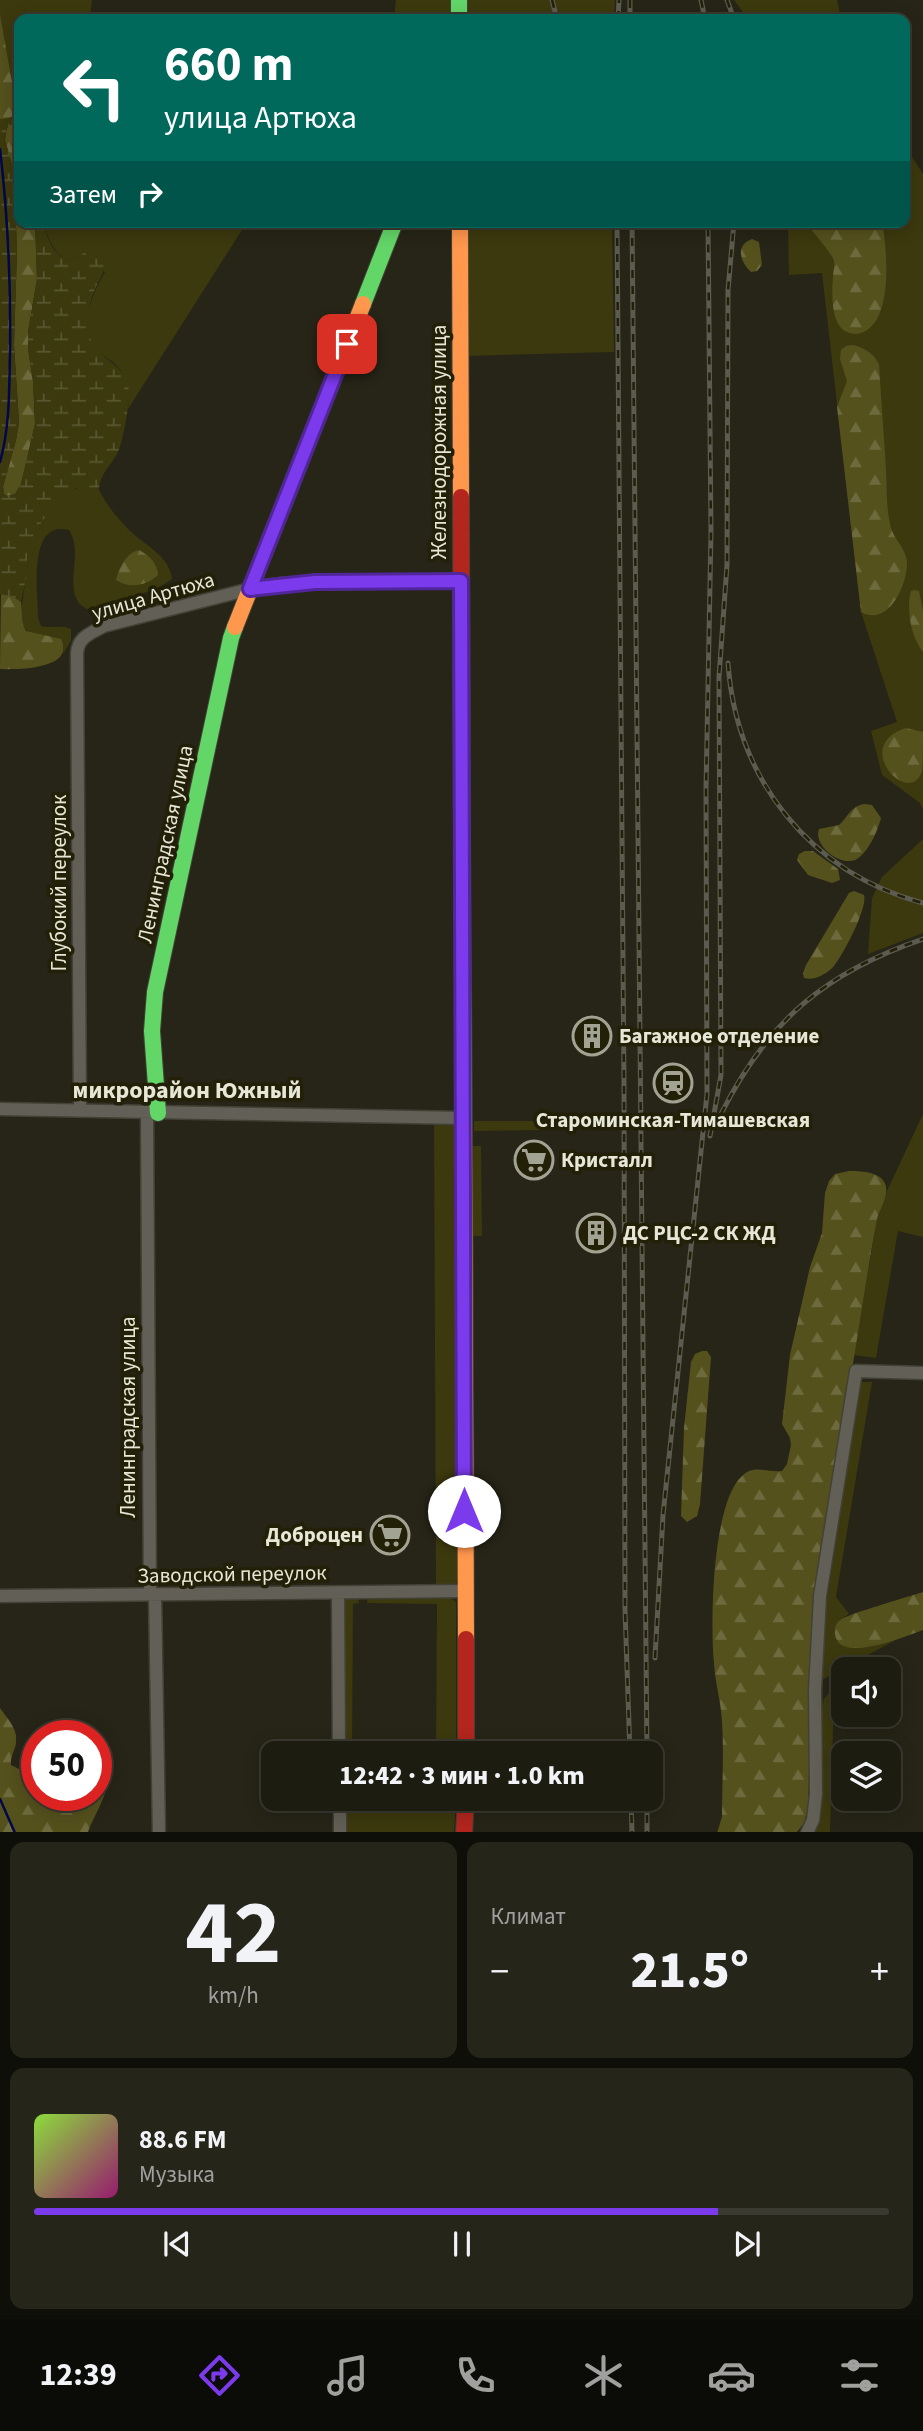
<!DOCTYPE html>
<html lang="ru">
<meta charset="utf-8">
<style>
body{margin:0;font-family:"Source Sans 3",sans-serif;background:#25251a;color:#f1f3f6;height:100vh;display:flex;flex-direction:column;font-size:26px;white-space:nowrap}
*{box-sizing:border-box;margin:0}
p{font-size:23px;color:#a0a19f}
.icon{flex:none;width:38px;height:38px;fill:none;stroke:currentColor;stroke-width:2;stroke-linecap:round;stroke-linejoin:round}
.map{position:relative;height:1832px;overflow:hidden}
.sheet{display:flex;flex-direction:column;gap:10px;padding:10px;background:#0f0f09;flex:1}
.sheet>*{flex:none}
.banner{position:absolute;left:14px;top:14px;width:896px;height:214px;border-radius:14px;box-shadow:0 4px 18px #0003,0 0 0 2px #3a3a31;background:#00695c;color:#fff;overflow:hidden}
.tools{position:absolute;left:831px;top:1657px;display:grid;gap:14px}
.tools a{display:grid;place-items:center;width:70px;height:70px;border-radius:14px;background:#1c1c11;box-shadow:0 4px 18px #0003,0 0 0 2px #3a3a31;font-size:35px}
.speed{position:absolute;left:21px;top:1720px;display:flex;gap:14px;font-size:35px;font-weight:700;text-align:center}
.speed>*{display:grid;place-content:center;width:91px;height:91px;border-radius:50%;background:#1c1c11;box-shadow:0 4px 18px #0003,0 0 0 2px #3a3a31;line-height:1}
.speed .limit{border:10px solid #d22;background:#fff;color:#111}
.pin{position:absolute;display:grid;place-items:center;width:60px;height:60px;color:#fff;margin:-30px;border-radius:14px;box-shadow:0 4px 10px #0006}
.me{position:absolute;width:77px;margin:-38px;rotate:0deg;stroke-linejoin:round;filter:drop-shadow(0 0 5px #0008)}
.turn{display:flex;align-items:center;gap:24px;height:147px;padding:0 35px;font-size:32px}
.turn .icon{width:91px;height:91px;stroke-width:2.5}
.turn b{display:block;font-size:49px;line-height:60px}
.then{display:flex;align-items:center;height:66px;padding:0 35px;background:#0003;gap:14px;font-size:26px}
.big{font-size:52px;font-weight:800;line-height:1.1}
.sheet .card{flex:1;display:flex;flex-direction:column;justify-content:center;gap:10px;min-width:0;padding:0 24px;border-radius:14px;background:#25251a}
.sheet .dial{align-items:center;gap:0}
.dial b{font-size:91px;line-height:1}
.song{display:flex;align-items:center;gap:21px}
.cover{width:84px;height:84px;border-radius:10px;background:linear-gradient(135deg,hsl(90 70% 55%),hsl(320 70% 35%))}
.played{height:7px;border-radius:4px;background:linear-gradient(90deg,#7c3aed 80%,#3a3a31 80%)}
.keys{display:flex;justify-content:space-around;direction:ltr}
.heat{display:flex;justify-content:space-between;align-items:center;font-size:38px;direction:ltr}
.sheet .tiles{flex:1;display:grid;gap:10px;grid-template-columns:1fr 1fr}
.card:last-child{grid-column:span 2}
.trip{position:absolute;left:261px;top:1741px;width:402px;height:70px;border-radius:14px;background:#1c1c11;box-shadow:0 4px 18px #0003,0 0 0 2px #3a3a31;font-weight:800;line-height:70px;text-align:center}
.tabs{display:flex;height:112px;justify-content:space-around;align-items:center;background:#0b0b07;color:#a0a19f}
.tabs .icon{width:49px;height:49px}
.tabs .selected{color:#7c3aed}
.tabs b{font-size:32px;color:#f1f3f6}
.map>svg:first-child{display:block}
.grass{fill:#3c390e}
.forest{fill:url(#forest-firs)}
.wetland{fill:url(#wetland-marsh)}
.lines{fill:none;stroke-linecap:round;stroke-linejoin:round}
.stream{stroke:#03074a;stroke-width:2.5}
.street-casing{stroke:#424136;stroke-width:15}
.fast-casing{stroke:#424136;stroke-width:18}
.slow-casing{stroke:#424136;stroke-width:18}
.jam-casing{stroke:#424136;stroke-width:18}
.street{stroke:#626056;stroke-width:12}
.fast{stroke:#63d668;stroke-width:16}
.slow{stroke:#ff974d;stroke-width:16}
.jam{stroke:#b3261e;stroke-width:16}
.rail-casing{stroke:#5c5b50;stroke-width:5}
.rail{stroke:#222007;stroke-width:2.5;stroke-dasharray:8;stroke-linecap:butt}
.route-casing{stroke:#51269a;stroke-width:18}
.route{stroke:#7c3aed;stroke-width:12}
.labels{text-anchor:middle;dominant-baseline:central;stroke-width:7;stroke-linejoin:round;paint-order:stroke}
.street-label{font-size:21px;fill:#e7e7d8;stroke:#222007}
.poi-label{font-size:21px;font-weight:bold;fill:#e7e7d8;stroke:#222007;text-anchor:start}
.quarter-label{font-size:24px;font-weight:bold;fill:#e7e7d8;stroke:#222007}
</style>
<div class="map">
<svg width="923" height="1833" viewBox="0 0 923 1833">
<defs>
<pattern id="forest-firs" width="22" height="20" patternUnits="userSpaceOnUse" patternTransform="scale(1.75)"><rect width="22" height="20" fill="#55511d"/><path d="M5 1l3.5 6h-7zM16 11l3.5 6h-7z" fill="#6d6a3d"/></pattern>
<pattern id="wetland-marsh" width="20" height="14" patternUnits="userSpaceOnUse" patternTransform="scale(1.75)"><rect width="20" height="14" fill="#3c390e"/><path d="M1 5h8M5 5V1M11 12h8M15 12V8" fill="none" stroke="#585630"/></pattern>
</defs>
<rect width="100%" height="100%" fill="#262517"/>
<path class="grass" d="M 0,0 L 92,0 L 90,19 L 19,19 L 19,121 L 0,14 Z
M 396,0 L 450,0 L 450,19 L 394,19 Z
M 468,0 L 615,0 L 614,19 L 468,19 Z
M 734,0 L 837,0 L 841,19 L 748,19 Z
M 905,146 L 923,174 L 923,809 L 920,803 L 882,775 L 871,731 L 897,722 L 861,612 L 822,273 L 789,275 L 788,222 L 905,222 Z
M 42,222 L 247,222 L 128,409 C 129,395 128,378 118,367 C 111,359 99,355 93,345 C 80,323 93,292 105,272 L 84,253 L 68,261 C 52,252 49,238 42,222 Z
M 466,222 L 612,222 L 614,352 L 466,356 Z
M 82,487 L 99,490 C 106,504 117,518 129,530 C 143,544 170,556 172,579 C 162,587 149,591 137,596 C 120,604 84,624 75,595 C 69,573 82,551 69,530 C 27,519 38,593 38,618 L 41,626 C 51,629 62,624 71,629 L 71,641 L 63,654 L 64,646 C 53,642 33,637 25,629 C 17,620 26,583 27,571 C 28,564 25,556 27,550 C 31,530 62,489 82,487 Z
M 923,839 L 923,933 L 868,954 L 872,898 L 882,877 Z
M 923,1114 L 923,1237 L 898,1231 L 876,1358 L 854,1355 L 877,1218 L 887,1191 Z
M 454,1121 L 457,1582 L 454,1586 L 436,1588 L 434,1122 Z
M 474,1121 L 542,1121 L 542,1130 L 474,1131 Z
M 467,1146 L 481,1146 L 482,1236 L 468,1236 Z
M 860,1382 L 872,1382 L 836,1597 L 849,1614 L 839,1620 L 869,1647 L 901,1637 L 822,1680 L 825,1614 Z
M 368,1596 L 450,1597 L 456,1602 L 456,1753 L 436,1753 L 437,1604 L 367,1603 Z
M 347,1597 L 358,1597 L 359,1603 L 353,1604 L 352,1753 L 343,1753 L 343,1600 Z
M 830,1692 L 834,1694 L 830,1832 L 814,1833 L 821,1811 L 822,1708 L 824,1699 Z
M 343,1799 L 456,1799 L 454,1832 L 343,1832 Z"/>
<path class="forest" d="M 0,14 L 16,104 L 16,113 C 11,119 7,119 0,119 Z
M 11,124 L 19,126 L 19,222 L 35,222 L 37,279 L 28,332 L 28,349 L 33,381 L 35,424 L 21,484 L 15,494 L 8,496 L 4,494 L 3,487 L 16,440 L 19,422 L 14,345 L 17,251 L 14,172 L 5,140 L 7,128 Z
M 806,222 L 882,222 C 887,248 895,328 857,334 C 850,334 842,331 839,325 C 831,313 832,291 833,277 C 833,272 835,266 834,261 C 833,254 812,232 806,222 Z
M 752,239 L 759,242 L 762,265 L 757,271 L 751,272 C 740,262 735,245 752,239 Z
M 853,345 C 865,348 873,353 879,364 C 881,400 884,435 886,471 C 887,488 886,507 890,524 C 892,538 907,549 907,563 C 907,585 889,627 861,612 L 837,407 L 847,381 L 840,359 L 841,350 L 846,346 Z
M 139,550 C 150,556 157,563 158,575 C 146,586 130,589 116,580 C 119,568 126,553 139,550 Z
M 914,590 L 919,591 L 923,611 L 923,652 C 911,637 906,610 911,591 Z
M 1,593 L 14,597 L 21,602 C 23,613 20,622 26,631 L 61,639 C 76,669 18,670 0,669 Z
M 906,728 L 923,732 C 923,744 923,760 922,771 C 910,809 850,746 906,728 Z
M 864,804 L 872,805 L 881,818 C 878,830 868,854 855,860 C 839,866 813,845 819,829 L 839,825 C 848,817 851,806 864,804 Z
M 805,851 L 813,851 L 838,869 L 840,880 L 832,883 L 808,875 L 797,860 L 799,854 Z
M 854,891 L 864,895 C 868,908 843,955 834,966 C 827,974 814,981 804,978 L 803,973 L 806,965 L 849,893 Z
M 849,1171 C 863,1171 889,1172 886,1193 C 885,1202 879,1211 877,1219 C 875,1230 873,1241 871,1252 L 813,1612 L 808,1808 L 804,1823 L 797,1832 L 717,1833 L 722,1817 C 722,1785 724,1753 722,1721 C 721,1702 715,1682 714,1663 C 710,1623 712,1503 742,1476 C 754,1464 767,1473 782,1471 L 787,1464 L 791,1445 L 790,1438 L 782,1424 L 790,1355 L 810,1267 L 822,1233 L 825,1193 L 829,1181 L 835,1174 Z
M 702,1351 L 707,1351 L 711,1357 L 700,1504 L 697,1516 L 687,1522 L 681,1516 L 684,1428 L 691,1362 L 695,1354 Z
M 923,1592 L 923,1630 C 906,1636 838,1665 835,1634 C 834,1629 836,1623 840,1620 C 845,1615 911,1596 923,1592 Z
M 0,1708 C 6,1717 18,1729 16,1741 C 16,1750 10,1755 11,1765 L 19,1769 L 37,1766 L 37,1796 L 96,1796 L 96,1757 L 104,1759 C 119,1779 95,1812 88,1832 L 0,1832 Z"/>
<path class="wetland" d="M 16,104 L 19,126 L 11,124 L 7,128 L 5,140 L 14,172 L 17,251 L 14,345 L 19,422 L 16,440 L 3,487 L 4,494 L 8,496 L 15,494 L 21,484 L 35,424 L 33,381 L 28,349 L 28,332 L 37,279 L 35,222 L 42,222 C 48,239 52,253 68,261 L 84,253 L 96,253 L 105,262 C 105,274 98,280 94,292 C 89,303 87,322 89,334 C 96,363 129,361 129,394 C 129,407 123,441 118,452 C 111,466 100,473 99,490 L 76,488 L 61,499 L 42,521 L 27,549 L 27,574 L 21,602 L 14,597 L 0,594 L 0,119 L 12,118 L 16,113 Z"/>
<g class="lines">
<path class="stream" d="M 0,149 C 8,217 11,285 10,354 C 9,391 10,426 0,462
M 0,1799 L 15,1833"/>
<defs>
<path id="street" d="M 0,1109 L 462,1118
M 80,1111 L 77,653 C 78,637 91,633 104,626 L 250,589 L 281,584 L 461,581
M 147,1113 L 150,1595
M 338,1593 L 339,1754
M 155,1595 L 159,1833
M 0,1596 L 465,1591
M 340,1799 L 340,1833
M 807,1833 L 813,1820 L 816,1794 L 815,1690 L 820,1596 L 856,1371 L 923,1373"/>
<path id="fast" d="M 459,0 L 459,19
M 363,304 L 395,222
M 462,834 L 464,1128
M 158,1113 L 152,1031 L 155,992 L 231,638 L 235,627"/>
<path id="slow" d="M 460,222 L 461,497
M 235,627 L 363,304
M 464,1128 L 466,1639"/>
<path id="jam" d="M 461,497 L 462,834
M 466,1639 L 466,1754
M 464,1833 L 466,1799"/>
</defs>
<use href="#street" class="street-casing"/>
<use href="#fast" class="fast-casing"/>
<use href="#slow" class="slow-casing"/>
<use href="#jam" class="jam-casing"/>
<use href="#street" class="street"/>
<use href="#fast" class="fast"/>
<use href="#slow" class="slow"/>
<use href="#jam" class="jam"/>
<defs>
<path id="rail" d="M 552,0 L 557,19
M 630,0 L 630,19
M 701,0 L 705,19
M 727,0 L 734,19
M 618,19 L 619,0
M 617,222 L 624,1084 L 625,1610 L 630,1754
M 632,222 L 647,1754
M 728,663 C 736,779 810,873 923,903
M 721,1114 C 767,1022 825,972 923,939
M 710,1136 L 721,1075 L 719,677 L 727,565 L 728,290 L 734,222
M 655,1658 L 663,1515 L 707,1094 L 706,789 L 711,532 L 708,222
M 631,1799 L 632,1833
M 647,1799 L 647,1833"/>
</defs>
<use href="#rail" class="rail-casing"/>
<use href="#rail" class="rail"/>
</g>
<g class="lines">
<defs>
<path id="route" d="M 347,344 L 250,589 L 315,582 L 461,581 L 464,1511"/>
</defs>
<use href="#route" class="route-casing"/>
<use href="#route" class="route"/>
</g>
<defs>
<symbol id="building-ring" viewBox="-11 -11 22 22"><circle r="9.5" fill="#222007" stroke="#a3a394" stroke-width="1.5"/><path d="M-4-6H4V6H1V3H-1V6H-4ZM-2.5-4.3h1.7v1.8h-1.7ZM.8-4.3h1.7v1.8H.8ZM-2.5-1h1.7V.8h-1.7ZM.8-1h1.7V.8H.8Z" fill="#a3a394"/></symbol>
<symbol id="station-ring" viewBox="-11 -11 22 22"><circle r="9.5" fill="#222007" stroke="#a3a394" stroke-width="1.5"/><path d="M-3-6H3Q5-6 5-4V2Q5 4 3 4L4.5 6H3L1.5 4h-3L-3 6H-4.5L-3 4Q-5 4-5 2V-4Q-5-6-3-6ZM-3.5-4v3h7v-3ZM-3.5 1v1.5H-2V1ZM2 1v1.5H3.5V1Z" fill="#a3a394"/></symbol>
<symbol id="supermarket-ring" viewBox="-11 -11 22 22"><circle r="9.5" fill="#222007" stroke="#a3a394" stroke-width="1.5"/><path d="M-6-5.5h2.5l.6 2H6L4.5 2H-2.5L-4.4-4H-6ZM-1.5 3.2a1.3 1.3 0 1 0 .1 0ZM3 3.2a1.3 1.3 0 1 0 .1 0Z" fill="#a3a394"/></symbol>
</defs>
<g fill-rule="evenodd">
<use href="#building-ring" x="570" y="1014" width="44" height="44"/>
<use href="#station-ring" x="651" y="1061" width="44" height="44"/>
<use href="#supermarket-ring" x="512" y="1138" width="44" height="44"/>
<use href="#building-ring" x="574" y="1211" width="44" height="44"/>
<use href="#supermarket-ring" x="368" y="1513" width="44" height="44"/>
</g>
<g class="labels">
<g class="street-label">
<text transform="translate(439 442) rotate(-90)">Железнодорожная улица</text>
<text transform="translate(153 596) rotate(-16)">улица Артюха</text>
<text transform="translate(165 844) rotate(-78)">Ленинградская улица</text>
<text transform="translate(59 883) rotate(-90)">Глубокий переулок</text>
<text transform="translate(128 1417) rotate(-90)">Ленинградская улица</text>
<text transform="translate(232 1574) rotate(-1)">Заводской переулок</text>
</g>
<g class="poi-label">
<text x="619" y="1036">Багажное отделение</text>
<text x="673" y="1120" text-anchor="middle">Староминская-Тимашевская</text>
<text x="561" y="1160">Кристалл</text>
<text x="623" y="1233">ДС РЦС-2 СК ЖД</text>
<text x="363" y="1535" text-anchor="end">Доброцен</text>
</g>
<g class="quarter-label">
<text x="187" y="1090">микрорайон Южный</text>
</g>
</g>
</svg>
<div class="tools">
<a><svg class="icon" aria-label="sound" viewBox="0 0 24 24"><path d="M4 9h4l5-4v14l-5-4H4zM17 9q2 3 0 6"/></svg></a>
<a><svg class="icon" aria-label="layers" viewBox="0 0 24 24"><path d="M12 4l9 5-9 5-9-5zM3 14l9 5 9-5"/></svg></a>
</div>
<div class="speed"><div class="limit">50</div></div>
<div class="pin" style="left:347px;top:344px;background:#d93025"><svg class="icon" aria-label="arrive" viewBox="0 0 24 24"><path d="M6 21V4h12l-3 4 3 4H6"/></svg></div>
<svg class="me" style="left:464px;top:1511px" viewBox="-20 -20 40 40"><circle r="19" fill="#fff"/><path d="M0-13L10 11 0 6-10 11z" fill="#7c3aed"/></svg>
<div class="trip">12:42 · 3 мин · 1.0 km</div>
<div class="banner">
<div class="turn"><svg class="icon" aria-label="left" viewBox="0 0 24 24"><path d="M17 20v-9H6M10 6l-5 5 5 5"/></svg><div><b>660 m</b>улица Артюха</div></div>
<div class="then">Затем<svg class="icon" aria-label="right" viewBox="0 0 24 24"><path d="M7 20v-9h11M14 6l5 5-5 5"/></svg></div>
</div>
</div>
<section class="sheet">
<div class="tiles">
<div class="card dial"><b>42</b><p>km/h</p></div>
<div class="card"><p>Климат</p>
<div class="heat"><a>−</a><b class="big">21.5°</b><a>+</a></div>
</div>
<div class="card">
<div class="song"><i class="cover"></i><div><b>88.6 FM</b><p>Музыка</p></div></div>
<div class="played"></div>
<div class="keys"><svg class="icon" aria-label="previous" viewBox="0 0 24 24"><path d="M18 5L8 12l10 7zM5 5v14"/></svg><svg class="icon" aria-label="pause" viewBox="0 0 24 24"><path d="M8 5v14M16 5v14"/></svg><svg class="icon" aria-label="next" viewBox="0 0 24 24"><path d="M6 5l10 7-10 7zM19 5v14"/></svg></div>
</div>
</div>
</section>
<nav class="tabs">
<b>12:39</b>
<svg class="icon selected" aria-label="directions" viewBox="0 0 24 24"><path d="M12 3l9 9-9 9-9-9zM9 14v-3h6M13 9l2 2-2 2"/></svg>
<svg class="icon" aria-label="music" viewBox="0 0 24 24"><path d="M9 18V5l10-2v13"/><circle cx="6" cy="18" r="3"/><circle cx="16" cy="16" r="3"/></svg>
<svg class="icon" aria-label="phone" viewBox="0 0 24 24"><path d="M5 4h4l2 5-3 2q2 4 5 5l2-3 5 2v4C11 20 4 13 5 4z"/></svg>
<svg class="icon" aria-label="climate" viewBox="0 0 24 24"><path d="M12 3v18M4 7l16 10M4 17L20 7"/></svg>
<svg class="icon" aria-label="car" viewBox="0 0 24 24"><path d="M5 17H2v-5l4-1 3-4h7l3 4 3 1v5h-3M9 17h6M6 11h13"/><circle cx="7" cy="17" r="2"/><circle cx="17" cy="17" r="2"/></svg>
<svg class="icon" aria-label="filters" viewBox="0 0 24 24"><path d="M4 7h16M4 17h16"/><circle cx="9" cy="7" r="2"/><circle cx="15" cy="17" r="2"/></svg>
</nav>
